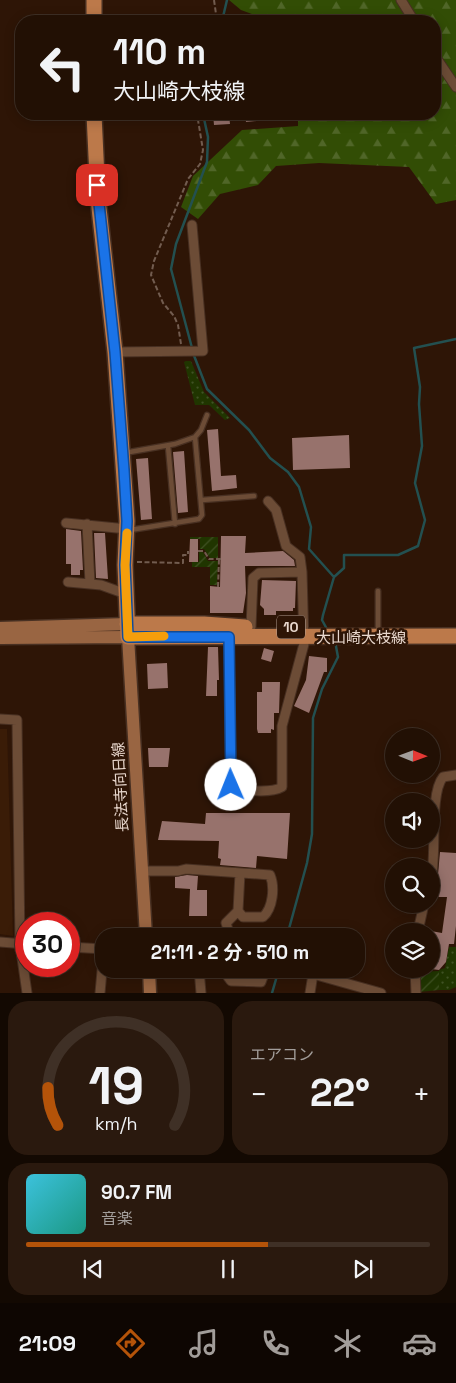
<!DOCTYPE html>
<html lang="ja">
<meta charset="utf-8">
<style>
body{margin:0;font-family:"Space Grotesk","Noto Sans JP",sans-serif;background:#2a190e;color:#f1f3f6;height:100vh;display:flex;flex-direction:column;font-size:19px;white-space:nowrap}
*{box-sizing:border-box;margin:0}
p{font-size:16px;color:#a29d9a}
.icon{flex:none;width:28px;height:28px;fill:none;stroke:currentColor;stroke-width:2;stroke-linecap:round;stroke-linejoin:round}
.map{position:relative;height:993px;overflow:hidden}
.sheet{display:flex;flex-direction:column;gap:8px;padding:8px;background:#130902;flex:1}
.sheet>*{flex:none}
.top-card{position:absolute;left:15px;top:15px;width:426px;height:105px;border-radius:20px;box-shadow:0 2px 12px #0003,0 0 0 1px #3f3026;background:#221004;color:#f1f3f6;overflow:hidden}
.needle{width:32px;rotate:91deg}
.buttons{position:absolute;left:385px;top:728px;display:grid;gap:10px}
.buttons a{display:grid;place-items:center;width:55px;height:55px;border-radius:50%;background:#221004;box-shadow:0 2px 12px #0003,0 0 0 1px #3f3026;font-size:25px}
.speed{position:absolute;left:15px;top:912px;display:flex;gap:10px;font-size:25px;font-weight:700;text-align:center}
.speed>*{display:grid;place-content:center;width:65px;height:65px;border-radius:50%;background:#221004;box-shadow:0 2px 12px #0003,0 0 0 1px #3f3026;line-height:1}
.speed .limit{border:8px solid #d22;background:#fff;color:#111}
.pin{position:absolute;display:grid;place-items:center;width:42px;height:42px;color:#fff;margin:-21px;border-radius:10px;box-shadow:0 2px 8px #0006}
.me{position:absolute;width:55px;margin:-28px;rotate:359deg;stroke-linejoin:round;filter:drop-shadow(0 0 4px #0008)}
.turn{display:flex;align-items:center;gap:18px;height:105px;padding:0 15px;font-size:22px}
.turn .icon{width:65px;height:65px;stroke-width:2.5}
.turn b{display:block;font-size:35px;line-height:42px}
.big{font-size:38px;font-weight:700;line-height:1.1}
.sheet .card{flex:1;display:flex;flex-direction:column;justify-content:center;gap:8px;min-width:0;padding:0 18px;border-radius:20px;background:#2a190e}
.sheet .dial{align-items:center;gap:0}
.dial svg{height:130px;overflow:visible;fill:none;stroke:#3f3026;stroke-width:7;stroke-linecap:round;text-anchor:middle}
.dial text{fill:#f1f3f6;stroke:none}
.song{display:flex;align-items:center;gap:15px}
.cover{width:60px;height:60px;border-radius:8px;background:linear-gradient(135deg,hsl(190 70% 55%),hsl(170 70% 35%))}
.played{height:5px;border-radius:2px;background:linear-gradient(90deg,#b45309 60%,#3f3026 60%)}
.keys{display:flex;justify-content:space-around;direction:ltr}
.heat{display:flex;justify-content:space-between;align-items:center;font-size:28px;direction:ltr}
.sheet .tiles{flex:1;display:grid;gap:8px;grid-template-columns:1fr 1fr}
.card:last-child{grid-column:span 2}
.trip{position:absolute;left:95px;top:928px;width:270px;height:50px;border-radius:20px;background:#221004;box-shadow:0 2px 12px #0003,0 0 0 1px #3f3026;font-weight:700;line-height:50px;text-align:center}
.dock{display:flex;height:80px;justify-content:space-around;align-items:center;background:#0e0602;color:#a29d9a}
.dock .icon{width:35px;height:35px}
.dock .selected{color:#b45309}
.dock b{font-size:22px;color:#f1f3f6}
.map>svg:first-child{display:block}
.built{fill:#3a1c07}
.grass{fill:url(#grass-dots)}
.forest{fill:url(#forest-firs)}
.garden{fill:url(#garden-furrows)}
.lines{fill:none;stroke-linecap:round;stroke-linejoin:round}
.stream{stroke:#235050;stroke-width:2.5}
.building{fill:#97726c}
.lane-casing{stroke:#483022;stroke-width:7}
.street-casing{stroke:#483022;stroke-width:11}
.secondary-casing{stroke:#483022;stroke-width:15}
.primary-casing{stroke:#483022;stroke-width:18}
.path{stroke:#725c4f;stroke-width:2;stroke-dasharray:5 2.5;stroke-linecap:butt}
.lane{stroke:#6c4c36;stroke-width:4.5}
.street{stroke:#6c4c36;stroke-width:9}
.secondary{stroke:#996542;stroke-width:12}
.primary{stroke:#bc794a;stroke-width:15}
.route-casing{stroke:#114b97;stroke-width:12}
.route{stroke:#1a73e8;stroke-width:9}
.slow{stroke:#f59e0b;stroke-width:9}
.labels{text-anchor:middle;dominant-baseline:central;stroke-width:5;stroke-linejoin:round;paint-order:stroke}
.shield{fill:#2e1506;stroke:#b09d91;stroke-width:1}
.shield-label{font-size:14px;font-weight:bold;fill:#e8d7cd}
.street-label{font-size:15px;fill:#e8d7cd;stroke:#2e1506}
</style>
<div class="map">
<svg width="456" height="993" viewBox="0 0 456 993">
<defs>
<pattern id="grass-dots" width="8" height="8" patternUnits="userSpaceOnUse" patternTransform="scale(1.25)"><rect width="8" height="8" fill="#203500"/><path d="M2 2h.1M6 6h.1" fill="none" stroke="#405224" stroke-width="1.8" stroke-linecap="round"/></pattern>
<pattern id="forest-firs" width="22" height="20" patternUnits="userSpaceOnUse" patternTransform="scale(1.25)"><rect width="22" height="20" fill="#324d05"/><path d="M5 1l3.5 6h-7zM16 11l3.5 6h-7z" fill="#506628"/></pattern>
<pattern id="garden-furrows" width="10" height="10" patternUnits="userSpaceOnUse" patternTransform="scale(1.25)"><rect width="10" height="10" fill="#203500"/><path d="M-1 1l2-2M0 10L10 0M9 11l2-2" fill="none" stroke="#405224"/></pattern>
</defs>
<rect width="100%" height="100%" fill="#2e1506"/>
<path class="built" d="M 0,729 L 7,729 L 13,936 L 0,934 Z"/>
<path class="grass" d="M 186,361 L 191,361 L 204,392 L 230,418 L 225,420 L 209,405 L 195,405 L 184,362 Z
M 449,947 L 456,947 L 456,987 L 449,990 L 439,990 L 439,970 L 445,968 Z"/>
<path class="forest" d="M 229,0 L 456,0 L 456,200 L 436,204 L 409,167 L 319,163 L 276,166 L 258,185 L 220,194 L 198,219 L 181,207 L 193,176 L 242,130 L 298,126 L 298,114 L 435,114 L 435,21 L 271,21 L 241,10 Z"/>
<path class="garden" d="M 190,537 L 218,537 L 218,558 L 210,558 L 204,549 L 200,549 L 200,539 L 190,539 Z
M 199,552 L 203,552 L 208,561 L 218,561 L 217,585 L 210,585 L 210,567 L 192,567 L 192,562 L 199,562 Z
M 439,971 L 439,990 L 419,992 L 417,972 Z"/>
<g class="lines">
<path class="stream" d="M 222,21 L 227,0
M 192,348 L 171,269 L 176,244 L 207,162 L 208,137 L 203,114
M 193,353 L 207,389 L 249,430 L 270,458 L 288,472 L 299,487 L 311,527 L 309,549 L 333,576
M 328,631 L 322,620 L 323,615 L 334,577 L 344,568 L 344,555 L 398,555 L 418,546 L 425,520 L 415,483 L 422,446 L 419,404 L 420,387 L 414,348 L 456,339
M 287,936 L 307,863 L 312,834 L 313,718 L 322,689 L 338,657 L 335,641
M 272,993 L 279,969"/>
</g>
<path class="building" d="M 213,114 L 229,114 L 230,124 L 214,125 Z
M 245,114 L 277,114 L 277,119 L 246,122 Z
M 218,429 L 221,476 L 236,475 L 237,488 L 212,491 L 207,430 Z
M 349,435 L 350,468 L 293,470 L 292,438 Z
M 184,451 L 188,512 L 178,513 L 173,452 Z
M 148,458 L 152,519 L 141,520 L 136,459 Z
M 66,529 L 81,531 L 83,570 L 80,570 L 80,575 L 71,575 L 71,564 L 66,564 Z
M 94,533 L 105,533 L 108,579 L 96,578 Z
M 221,536 L 246,536 L 245,553 L 283,551 L 294,560 L 295,566 L 245,566 L 246,593 L 243,613 L 210,613 L 210,586 L 220,587 Z
M 190,539 L 198,539 L 198,562 L 189,562 Z
M 262,580 L 296,581 L 295,608 L 293,608 L 293,611 L 276,611 L 276,615 L 264,615 L 264,609 L 260,605 Z
M 208,647 L 218,647 L 219,680 L 217,680 L 217,696 L 206,696 Z
M 264,648 L 274,651 L 271,662 L 261,659 Z
M 309,656 L 327,658 L 327,672 L 324,672 L 309,713 L 294,706 L 306,680 Z
M 167,663 L 168,688 L 148,689 L 147,664 Z
M 262,682 L 280,682 L 279,713 L 274,713 L 274,730 L 271,729 L 271,733 L 258,733 L 257,729 L 257,692 L 262,692 Z
M 148,748 L 170,748 L 168,767 L 149,767 Z
M 206,813 L 290,813 L 287,859 L 257,856 L 256,868 L 220,865 L 221,859 L 218,858 L 219,841 L 158,840 L 162,821 L 205,824 Z
M 440,852 L 456,853 L 456,926 L 454,944 L 449,944 L 446,962 L 439,970 L 431,969 L 431,931 L 442,933 L 447,897 L 436,897 Z
M 187,875 L 198,876 L 197,890 L 207,890 L 207,916 L 189,916 L 190,889 L 175,888 L 175,877 Z"/>
<g class="lines">
<defs>
<path id="lane" d="M 168,446 L 175,524
M 124,453 L 175,444 L 195,437
M 202,500 L 254,496
M 130,530 L 199,519 L 202,515 L 195,437 L 201,430 L 207,415
M 378,627 L 378,591"/>
<path id="street" d="M 401,0 L 414,21
M 94,17 L 108,21
M 435,56 L 456,87
M 115,352 L 203,351 L 192,225
M 268,501 L 276,510 L 286,546 L 300,557 L 302,572
M 66,523 L 127,529
M 87,524 L 90,583
M 68,582 L 101,585 L 126,594
M 229,634 L 231,785 C 240,792 272,793 282,787 L 282,726 L 304,644 L 302,572 L 259,573 L 253,578 L 251,627
M 0,719 L 17,720 L 20,944 L 27,993
M 141,871 L 178,871 L 186,869 L 270,875 C 275,887 273,908 263,917 L 243,917 L 238,911
M 431,880 C 437,856 429,794 443,777 L 456,775
M 418,931 L 424,904
M 230,936 L 226,923 L 238,911 L 240,873
M 0,942 L 25,944
M 69,947 L 104,949
M 199,969 L 201,993
M 229,969 L 228,977 L 231,981 L 261,982 L 266,969
M 295,969 L 381,993
M 415,969 L 416,993
M 100,993 L 104,949
M 310,993 L 313,974"/>
<path id="secondary" d="M 0,628 L 127,624
M 0,638 L 128,637 L 146,936
M 149,969 L 150,993"/>
<path id="primary" d="M 94,21 L 94,0
M 94,114 L 98,199 L 115,352 L 127,521 L 125,565 L 128,637 L 456,636
M 127,624 L 204,624 L 245,627"/>
</defs>
<use href="#lane" class="lane-casing"/>
<use href="#street" class="street-casing"/>
<use href="#secondary" class="secondary-casing"/>
<use href="#primary" class="primary-casing"/>
<path class="path" d="M 214,0 L 217,21
M 181,344 L 178,325 L 174,316 L 163,303 L 151,275 L 154,261 L 188,179 L 200,164 L 203,150 L 197,114
M 198,551 L 204,551 L 209,559 L 221,559
M 137,562 L 183,563 L 183,555 L 188,555 L 188,551
M 218,587 L 219,559"/>
<use href="#lane" class="lane"/>
<use href="#street" class="street"/>
<use href="#secondary" class="secondary"/>
<use href="#primary" class="primary"/>
</g>
<g class="lines">
<defs>
<path id="route" d="M 97,185 L 115,352 L 124,470 L 127,521 L 125,565 L 128,637 L 229,637 L 231,785"/>
</defs>
<use href="#route" class="route-casing"/>
<use href="#route" class="route"/>
<path class="slow" d="M 127,533 L 125,565 L 128,637 L 164,636"/>
</g>
<g class="labels">
<rect class="shield" x="277" y="615.5" width="28" height="23" rx="4"/>
<g class="shield-label">
<text x="291" y="627">10</text>
</g>
<g class="street-label">
<text x="361" y="637">大山崎大枝線</text>
<text transform="translate(120 787) rotate(-93)">長法寺向日線</text>
</g>
</g>
</svg>
<div class="buttons">
<a><svg class="needle" viewBox="-14 -14 28 28"><path d="M0-13l5 13h-10z" fill="#e53935"/><path d="M0 13l5-13h-10z" fill="#a29d9a"/></svg></a>
<a><svg class="icon" aria-label="sound" viewBox="0 0 24 24"><path d="M4 9h4l5-4v14l-5-4H4zM17 9q2 3 0 6"/></svg></a>
<a><svg class="icon" aria-label="search" viewBox="0 0 24 24"><circle cx="10" cy="10" r="6"/><path d="M15 15l6 6"/></svg></a>
<a><svg class="icon" aria-label="layers" viewBox="0 0 24 24"><path d="M12 4l9 5-9 5-9-5zM3 14l9 5 9-5"/></svg></a>
</div>
<div class="speed"><div class="limit">30</div></div>
<div class="pin" style="left:97px;top:185px;background:#d93025"><svg class="icon" aria-label="arrive" viewBox="0 0 24 24"><path d="M6 21V4h12l-3 4 3 4H6"/></svg></div>
<svg class="me" style="left:231px;top:785px" viewBox="-20 -20 40 40"><circle r="19" fill="#fff"/><path d="M0-13L10 11 0 6-10 11z" fill="#1a73e8"/></svg>
<div class="trip">21:11 · 2 分 · 510 m</div>
<div class="top-card">
<div class="turn"><svg class="icon" aria-label="left" viewBox="0 0 24 24"><path d="M17 20v-9H6M10 6l-5 5 5 5"/></svg><div><b>110 m</b>大山崎大枝線</div></div>
</div>
</div>
<section class="sheet">
<div class="tiles">
<div class="card dial"><svg viewBox="0 0 100 80">
<path d="M14 69A42 42 0 1 1 86 69"/>
<path d="M14 69A42 42 0 0 1 8 46" stroke="#b45309"/>
<text x="50" y="56" font-size="32" font-weight="700">19</text>
<text x="50" y="72" font-size="11">km/h</text>
</svg></div>
<div class="card"><p>エアコン</p>
<div class="heat"><a>−</a><b class="big">22°</b><a>+</a></div>
</div>
<div class="card">
<div class="song"><i class="cover"></i><div><b>90.7 FM</b><p>音楽</p></div></div>
<div class="played"></div>
<div class="keys"><svg class="icon" aria-label="previous" viewBox="0 0 24 24"><path d="M18 5L8 12l10 7zM5 5v14"/></svg><svg class="icon" aria-label="pause" viewBox="0 0 24 24"><path d="M8 5v14M16 5v14"/></svg><svg class="icon" aria-label="next" viewBox="0 0 24 24"><path d="M6 5l10 7-10 7zM19 5v14"/></svg></div>
</div>
</div>
</section>
<nav class="dock">
<b>21:09</b>
<svg class="icon selected" aria-label="directions" viewBox="0 0 24 24"><path d="M12 3l9 9-9 9-9-9zM9 14v-3h6M13 9l2 2-2 2"/></svg>
<svg class="icon" aria-label="music" viewBox="0 0 24 24"><path d="M9 18V5l10-2v13"/><circle cx="6" cy="18" r="3"/><circle cx="16" cy="16" r="3"/></svg>
<svg class="icon" aria-label="phone" viewBox="0 0 24 24"><path d="M5 4h4l2 5-3 2q2 4 5 5l2-3 5 2v4C11 20 4 13 5 4z"/></svg>
<svg class="icon" aria-label="climate" viewBox="0 0 24 24"><path d="M12 3v18M4 7l16 10M4 17L20 7"/></svg>
<svg class="icon" aria-label="car" viewBox="0 0 24 24"><path d="M5 17H2v-5l4-1 3-4h7l3 4 3 1v5h-3M9 17h6M6 11h13"/><circle cx="7" cy="17" r="2"/><circle cx="17" cy="17" r="2"/></svg>
</nav>
